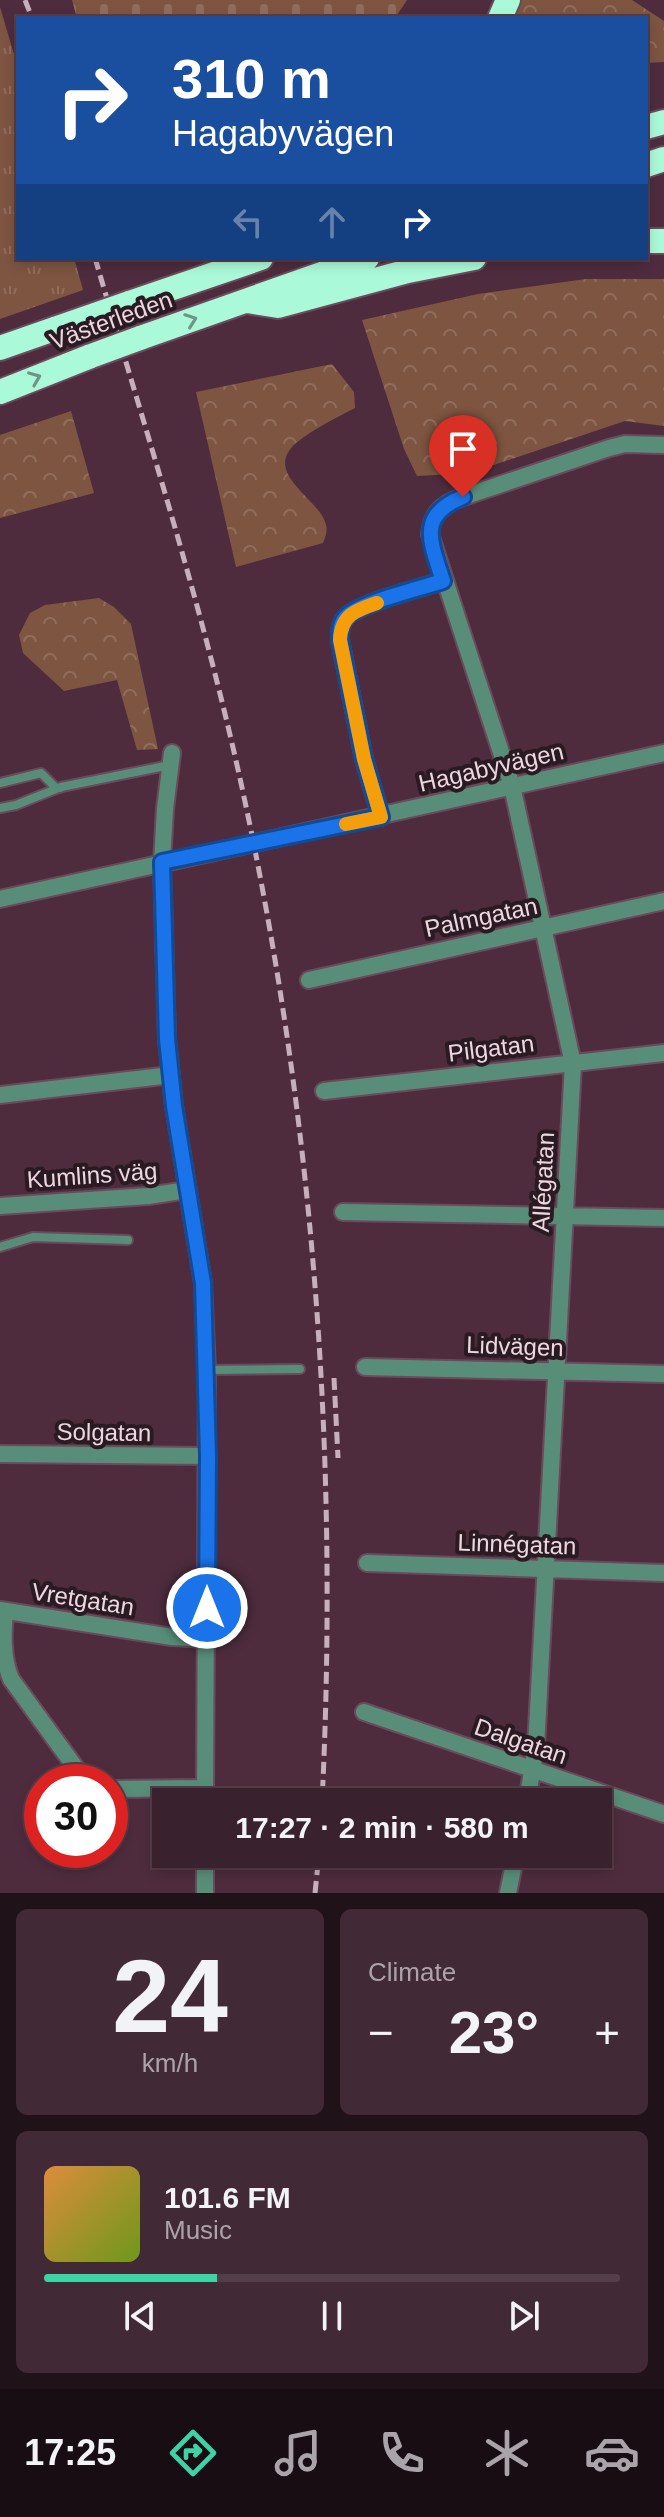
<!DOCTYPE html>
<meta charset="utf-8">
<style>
body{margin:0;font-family:Helvetica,sans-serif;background:#412936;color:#f1f3f6;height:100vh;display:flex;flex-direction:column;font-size:30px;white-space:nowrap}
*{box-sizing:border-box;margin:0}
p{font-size:26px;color:#aba3aa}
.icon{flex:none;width:44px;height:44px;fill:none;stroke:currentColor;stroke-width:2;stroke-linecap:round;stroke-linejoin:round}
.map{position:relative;height:1893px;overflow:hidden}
.drawer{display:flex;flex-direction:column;gap:16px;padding:16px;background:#201219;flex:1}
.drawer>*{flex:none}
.top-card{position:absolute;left:16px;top:16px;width:632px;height:244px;border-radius:0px;box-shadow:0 4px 12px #0003,0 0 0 2px #543e4a;background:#1a4fa0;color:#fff;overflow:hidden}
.speed{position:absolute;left:24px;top:1764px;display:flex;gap:16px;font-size:40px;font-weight:700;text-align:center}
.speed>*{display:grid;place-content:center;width:104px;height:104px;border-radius:50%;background:#3a212e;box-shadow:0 4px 12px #0003,0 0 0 2px #543e4a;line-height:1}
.speed .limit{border:12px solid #d22;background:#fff;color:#111}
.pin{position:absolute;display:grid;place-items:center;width:68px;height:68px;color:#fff;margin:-82px -34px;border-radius:50% 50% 50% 0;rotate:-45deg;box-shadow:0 0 8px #0007}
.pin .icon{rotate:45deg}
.me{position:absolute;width:88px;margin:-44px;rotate:0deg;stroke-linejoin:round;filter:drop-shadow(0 0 6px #0008)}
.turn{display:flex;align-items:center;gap:28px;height:168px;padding:0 24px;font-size:36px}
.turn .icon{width:104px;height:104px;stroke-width:2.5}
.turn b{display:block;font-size:56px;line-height:68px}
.lanes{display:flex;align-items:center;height:76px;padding:0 24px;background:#0003;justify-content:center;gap:40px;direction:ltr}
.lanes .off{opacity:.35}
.big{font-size:60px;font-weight:700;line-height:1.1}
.drawer .widget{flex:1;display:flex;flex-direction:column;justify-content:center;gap:12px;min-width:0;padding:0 28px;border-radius:12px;background:#412936}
.drawer .dial{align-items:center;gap:0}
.dial b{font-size:104px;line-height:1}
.song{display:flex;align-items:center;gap:24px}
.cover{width:96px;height:96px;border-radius:12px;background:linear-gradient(135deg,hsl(30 70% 55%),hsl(80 70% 35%))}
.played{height:8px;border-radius:4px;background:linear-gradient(90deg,#3bd4a4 30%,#543e4a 30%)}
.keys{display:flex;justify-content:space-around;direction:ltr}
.heat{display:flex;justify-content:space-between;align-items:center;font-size:44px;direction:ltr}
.drawer .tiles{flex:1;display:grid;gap:16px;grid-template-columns:1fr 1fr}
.widget:last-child{grid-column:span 2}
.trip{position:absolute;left:152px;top:1788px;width:460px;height:80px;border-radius:0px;background:#3a212e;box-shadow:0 4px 12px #0003,0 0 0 2px #543e4a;font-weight:700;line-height:80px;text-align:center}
.tab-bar{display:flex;height:128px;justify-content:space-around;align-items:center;background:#170d12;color:#aba3aa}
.tab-bar .icon{width:56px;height:56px}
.tab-bar .active{color:#3bd4a4}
.tab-bar b{font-size:36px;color:#f1f3f6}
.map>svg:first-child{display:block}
.forest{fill:url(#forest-crowns)}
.cemetery{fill:url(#cemetery-stones)}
.park{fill:url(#park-tufts)}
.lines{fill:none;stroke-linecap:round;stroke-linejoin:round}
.service-casing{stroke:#6a4b5b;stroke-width:12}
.minor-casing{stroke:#6a4b5b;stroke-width:20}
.motorway-casing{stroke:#6a4b5b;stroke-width:28}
.service{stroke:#588e79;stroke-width:8}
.minor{stroke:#588e79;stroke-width:16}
.motorway{stroke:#aaf9d9;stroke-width:24}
.rail{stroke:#c8afbb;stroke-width:5;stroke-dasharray:12 6;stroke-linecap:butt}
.motorway-bridge-casing{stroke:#6a4b5b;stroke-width:28;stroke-linecap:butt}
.motorway-bridge{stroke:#aaf9d9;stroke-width:24}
.oneway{stroke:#709587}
.route-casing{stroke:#114b97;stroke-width:20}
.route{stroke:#1a73e8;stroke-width:14}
.slow{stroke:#f59e0b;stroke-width:14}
.labels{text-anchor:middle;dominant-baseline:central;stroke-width:8;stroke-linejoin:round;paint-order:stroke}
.street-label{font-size:24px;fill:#ecd6e0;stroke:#2a1a22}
</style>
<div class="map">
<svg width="664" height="1893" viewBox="0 0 664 1893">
<defs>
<pattern id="forest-crowns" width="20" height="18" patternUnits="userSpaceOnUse" patternTransform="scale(2)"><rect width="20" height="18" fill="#7d5541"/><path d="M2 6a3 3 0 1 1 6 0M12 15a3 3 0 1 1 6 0" fill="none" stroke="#906d5c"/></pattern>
<pattern id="cemetery-stones" width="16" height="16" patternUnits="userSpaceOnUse" patternTransform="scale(2)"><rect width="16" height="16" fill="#7d5541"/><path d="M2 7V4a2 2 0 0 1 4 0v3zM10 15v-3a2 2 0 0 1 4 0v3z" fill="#906d5c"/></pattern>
<pattern id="park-tufts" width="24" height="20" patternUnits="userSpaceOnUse" patternTransform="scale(2)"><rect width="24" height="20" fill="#7d5541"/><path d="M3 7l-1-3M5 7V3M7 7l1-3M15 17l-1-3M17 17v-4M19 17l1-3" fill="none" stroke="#906d5c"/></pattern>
</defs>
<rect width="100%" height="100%" fill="#4e2c3e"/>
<path class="forest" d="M 521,0 L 632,0 L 664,21 L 664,62 L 646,63 L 646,18 L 517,18 L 515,13 Z
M 586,279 L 664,279 L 664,426 L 625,421 L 470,473 L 417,476 L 404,449 L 362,320 L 478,294 Z
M 332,364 L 354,392 L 355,408 C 336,418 313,429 296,443 C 261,474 321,499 326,525 C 328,530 325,538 323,543 L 236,567 L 196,392 Z
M 71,411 L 94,493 L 0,518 L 0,435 Z
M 99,598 L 114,607 L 131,624 L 158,749 L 137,750 L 117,680 L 64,691 L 23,653 L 19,635 L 30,613 L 45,605 Z"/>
<path class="cemetery" d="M 72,0 L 407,0 L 395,18 L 77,18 Z"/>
<path class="park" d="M 0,7 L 18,68 L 18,258 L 74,258 L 83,290 L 0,319 Z"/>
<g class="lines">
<defs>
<path id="service" d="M 0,783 L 41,773 L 56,788 L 60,788
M 0,808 L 16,805 L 61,787 L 170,765
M 0,1247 L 33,1237 L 128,1240
M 207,1370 L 300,1369"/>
<path id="minor" d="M 172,753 L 165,809 L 162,862 L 167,1039 L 174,1106 L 203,1283 L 207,1370 L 205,1802
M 381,817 L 364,759 L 340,640 C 340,631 340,623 347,616 C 363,602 421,588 443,581
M 0,899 L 664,753
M 309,980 L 664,901
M 324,1091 L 664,1053
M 0,1095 L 171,1075
M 0,1206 L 148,1196 L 187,1190
M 343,1212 L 664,1218
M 365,1367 L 664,1374
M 0,1454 L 208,1456
M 367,1563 L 664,1573
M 0,1610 L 172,1637 L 206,1639
M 5,1611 C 3,1633 2,1658 11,1679 L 86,1782
M 364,1712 L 664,1814
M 110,1789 L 205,1788
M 527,1802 L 536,1747 L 573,1064 L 512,786 L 430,534 C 432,512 443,504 463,497 L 609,448 L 625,444 L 664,445
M 205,1893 L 205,1854
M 508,1893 L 516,1854"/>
<path id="motorway" d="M 500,18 L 508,0
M 646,127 L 664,122
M 646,165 L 664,159
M 646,241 L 664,241
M 247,301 L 278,306 L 408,271 L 474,258
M 129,303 L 261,258
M 140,338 L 367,258
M 0,348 L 57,328
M 0,392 L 91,356"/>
</defs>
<use href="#service" class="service-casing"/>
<use href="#minor" class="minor-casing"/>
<use href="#motorway" class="motorway-casing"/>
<use href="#service" class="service"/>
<use href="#minor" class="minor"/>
<use href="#motorway" class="motorway"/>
<path class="rail" d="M 25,0 L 32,18
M 95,258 C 146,432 202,605 241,783 C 314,1118 339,1459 322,1802
M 334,1378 L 338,1458
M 315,1893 L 319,1854"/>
<defs>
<path id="motorway-bridge" d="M 57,328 L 129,303
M 91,356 L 140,338"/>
</defs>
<use href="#motorway-bridge" class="motorway-bridge-casing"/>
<use href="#motorway-bridge" class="motorway-bridge"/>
</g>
<defs><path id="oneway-chevron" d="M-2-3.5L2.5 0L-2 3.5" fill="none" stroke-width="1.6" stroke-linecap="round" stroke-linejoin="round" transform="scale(2)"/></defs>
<g class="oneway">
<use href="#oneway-chevron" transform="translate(191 320) rotate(-20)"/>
<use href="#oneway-chevron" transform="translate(35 378) rotate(-22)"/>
</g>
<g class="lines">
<defs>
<path id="route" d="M 207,1608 L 208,1456 L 203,1283 L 174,1106 L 167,1039 L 162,862 L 381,817 L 364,759 L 340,640 C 340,631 340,622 347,616 C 363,602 421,588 443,581 C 431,543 416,515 463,497"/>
</defs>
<use href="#route" class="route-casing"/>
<use href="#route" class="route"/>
<path class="slow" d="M 346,824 L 381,817 L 364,759 L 340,640 C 341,615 356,610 377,603"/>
</g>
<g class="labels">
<g class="street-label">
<text transform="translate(111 320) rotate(-20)">Västerleden</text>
<text transform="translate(491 767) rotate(-13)">Hagabyvägen</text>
<text transform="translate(481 917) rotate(-12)">Palmgatan</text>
<text transform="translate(491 1048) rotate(-7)">Pilgatan</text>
<text transform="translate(92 1175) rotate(-4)">Kumlins väg</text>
<text transform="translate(543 1182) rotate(-87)">Allégatan</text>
<text transform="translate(515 1346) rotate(2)">Lidvägen</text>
<text transform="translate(104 1432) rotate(1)">Solgatan</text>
<text transform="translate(517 1544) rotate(2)">Linnégatan</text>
<text transform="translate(83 1599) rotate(9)">Vretgatan</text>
<text transform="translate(521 1741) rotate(19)">Dalgatan</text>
</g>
</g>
</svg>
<div class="speed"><div class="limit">30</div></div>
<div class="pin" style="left:463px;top:497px;background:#d93025"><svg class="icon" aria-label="arrive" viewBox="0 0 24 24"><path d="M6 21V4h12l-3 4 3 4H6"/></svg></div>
<svg class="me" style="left:207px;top:1608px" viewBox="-20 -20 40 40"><circle r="17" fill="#1a73e8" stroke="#fff" stroke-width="3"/><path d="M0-11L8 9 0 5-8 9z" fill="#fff"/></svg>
<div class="trip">17:27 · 2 min · 580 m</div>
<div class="top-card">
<div class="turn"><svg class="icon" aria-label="right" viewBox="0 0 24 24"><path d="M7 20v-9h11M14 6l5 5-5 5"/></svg><div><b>310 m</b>Hagabyvägen</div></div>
<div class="lanes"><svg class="icon off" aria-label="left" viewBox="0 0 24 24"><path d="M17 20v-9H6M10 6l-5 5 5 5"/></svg><svg class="icon off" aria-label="ahead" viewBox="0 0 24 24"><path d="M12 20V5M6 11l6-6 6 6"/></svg><svg class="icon" aria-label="right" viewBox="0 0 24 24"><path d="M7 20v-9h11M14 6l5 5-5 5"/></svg></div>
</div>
</div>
<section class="drawer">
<div class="tiles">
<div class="widget dial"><b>24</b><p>km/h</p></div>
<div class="widget"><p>Climate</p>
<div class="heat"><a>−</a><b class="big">23°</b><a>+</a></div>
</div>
<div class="widget">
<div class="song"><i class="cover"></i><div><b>101.6 FM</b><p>Music</p></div></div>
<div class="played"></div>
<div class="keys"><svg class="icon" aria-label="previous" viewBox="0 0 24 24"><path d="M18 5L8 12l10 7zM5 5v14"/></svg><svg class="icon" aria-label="pause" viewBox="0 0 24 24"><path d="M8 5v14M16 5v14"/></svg><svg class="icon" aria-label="next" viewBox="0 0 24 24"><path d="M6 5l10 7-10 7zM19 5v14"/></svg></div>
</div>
</div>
</section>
<nav class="tab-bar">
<b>17:25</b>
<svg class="icon active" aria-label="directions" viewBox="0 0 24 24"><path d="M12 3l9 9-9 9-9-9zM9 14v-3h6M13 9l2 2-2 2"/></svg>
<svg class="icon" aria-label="music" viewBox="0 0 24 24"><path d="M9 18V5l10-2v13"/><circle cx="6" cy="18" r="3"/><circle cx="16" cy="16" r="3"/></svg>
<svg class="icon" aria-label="phone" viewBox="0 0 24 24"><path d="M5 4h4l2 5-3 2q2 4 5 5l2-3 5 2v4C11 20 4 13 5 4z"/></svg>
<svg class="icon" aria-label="climate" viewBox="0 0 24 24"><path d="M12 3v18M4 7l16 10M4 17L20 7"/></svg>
<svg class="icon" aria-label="car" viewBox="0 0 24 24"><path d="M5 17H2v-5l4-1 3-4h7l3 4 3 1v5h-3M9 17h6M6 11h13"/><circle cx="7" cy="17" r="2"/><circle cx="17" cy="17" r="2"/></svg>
</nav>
